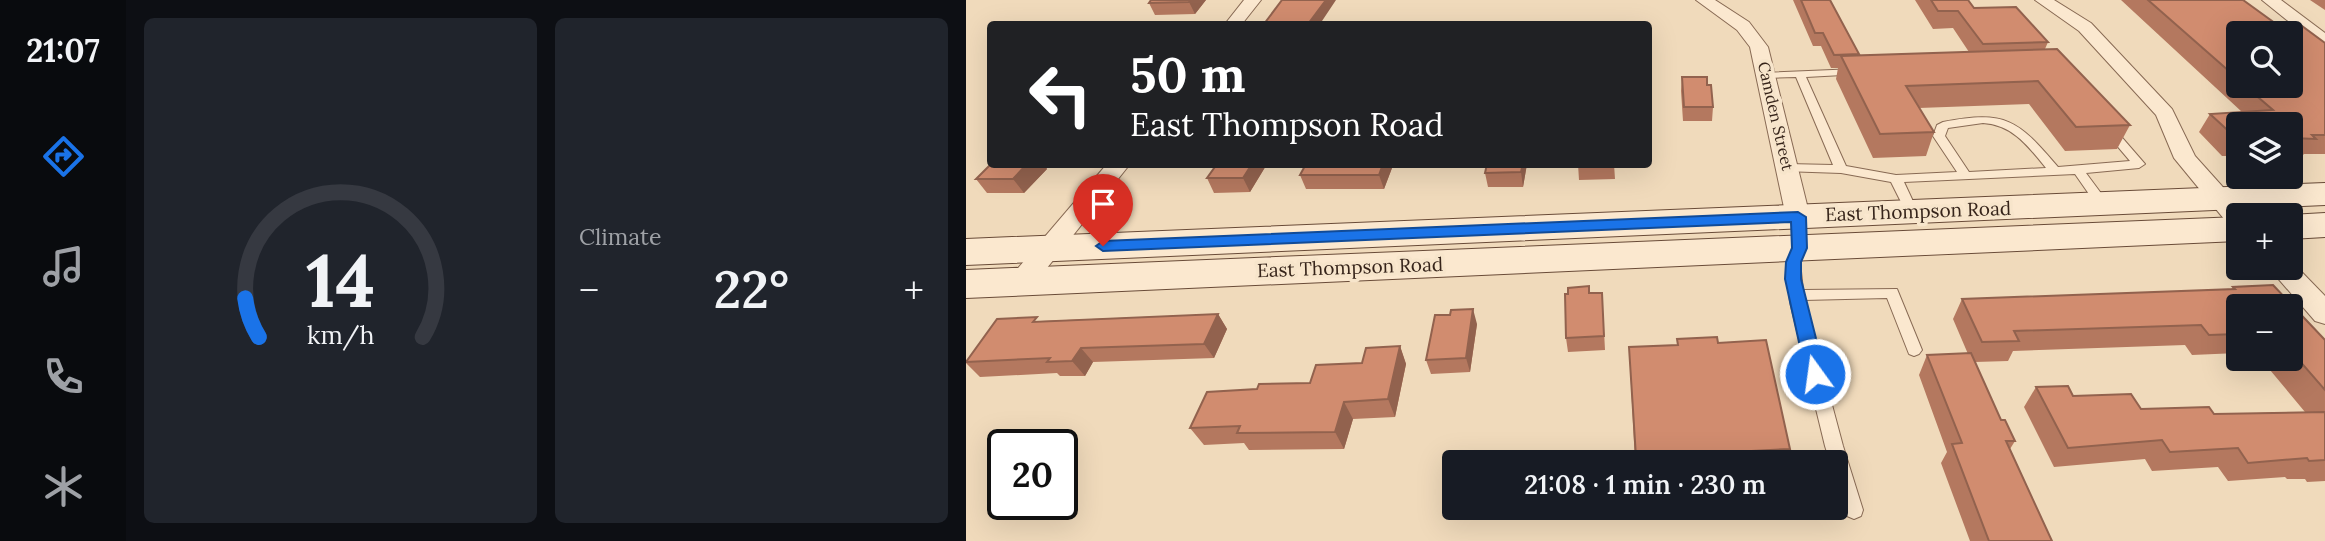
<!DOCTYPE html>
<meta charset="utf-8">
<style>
body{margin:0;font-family:Lora,serif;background:#20242c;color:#f1f3f6;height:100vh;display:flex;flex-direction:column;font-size:26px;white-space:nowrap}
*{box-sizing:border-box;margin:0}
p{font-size:23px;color:#9ea1a6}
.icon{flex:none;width:38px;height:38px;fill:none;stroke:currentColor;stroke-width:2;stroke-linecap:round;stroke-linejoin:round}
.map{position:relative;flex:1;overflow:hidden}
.sheet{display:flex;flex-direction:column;gap:18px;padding:18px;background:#0d0f14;width:840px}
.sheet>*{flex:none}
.guide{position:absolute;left:21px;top:21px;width:665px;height:147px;border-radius:7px;box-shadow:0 7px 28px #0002;background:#202124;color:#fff;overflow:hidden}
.controls{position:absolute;left:1260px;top:21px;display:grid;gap:14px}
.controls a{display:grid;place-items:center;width:77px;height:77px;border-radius:7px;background:#171b24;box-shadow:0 7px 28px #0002;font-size:35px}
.speed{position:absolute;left:21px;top:429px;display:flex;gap:14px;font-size:35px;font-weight:700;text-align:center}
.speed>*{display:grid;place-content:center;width:91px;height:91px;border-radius:50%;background:#171b24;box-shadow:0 7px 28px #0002;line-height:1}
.speed .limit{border:4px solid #111;border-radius:10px;background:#fff;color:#111}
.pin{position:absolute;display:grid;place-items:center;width:60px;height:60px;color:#fff;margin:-72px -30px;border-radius:50% 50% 50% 0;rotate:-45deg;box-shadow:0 0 7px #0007}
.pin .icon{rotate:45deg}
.me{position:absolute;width:77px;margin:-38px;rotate:346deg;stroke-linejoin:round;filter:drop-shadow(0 0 5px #0008)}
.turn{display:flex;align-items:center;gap:24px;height:147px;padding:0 28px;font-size:32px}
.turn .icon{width:91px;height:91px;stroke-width:2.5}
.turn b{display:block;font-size:49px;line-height:60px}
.big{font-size:52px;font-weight:600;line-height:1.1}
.sheet .card{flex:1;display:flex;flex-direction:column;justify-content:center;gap:10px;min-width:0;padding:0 24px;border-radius:10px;background:#20242c}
.sheet .dial{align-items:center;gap:0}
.dial svg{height:182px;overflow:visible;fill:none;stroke:#363941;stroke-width:7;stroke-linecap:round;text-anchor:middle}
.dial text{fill:#f1f3f6;stroke:none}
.heat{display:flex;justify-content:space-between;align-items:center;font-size:38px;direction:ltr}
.sheet .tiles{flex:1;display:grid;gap:18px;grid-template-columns:repeat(2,1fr)}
.trip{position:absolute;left:476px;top:450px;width:406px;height:70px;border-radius:7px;background:#171b24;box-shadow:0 7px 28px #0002;font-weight:600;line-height:70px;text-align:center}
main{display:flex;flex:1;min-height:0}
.dock{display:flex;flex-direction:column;width:126px;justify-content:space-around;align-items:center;background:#090b0e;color:#9ea1a6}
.dock .icon{width:49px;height:49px}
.dock .current{color:#1a73e8}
.dock b{font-size:32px;color:#f1f3f6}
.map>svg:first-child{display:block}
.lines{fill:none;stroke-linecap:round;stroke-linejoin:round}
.lane-casing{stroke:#886a54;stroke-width:2}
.street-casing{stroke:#886a54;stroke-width:2}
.secondary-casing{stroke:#694b38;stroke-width:2}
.lane{fill:#fbe8cf;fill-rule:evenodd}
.street{fill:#fbe8cf;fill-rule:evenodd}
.secondary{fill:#fbe8cf;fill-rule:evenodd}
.wall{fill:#b4785f;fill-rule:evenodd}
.shaded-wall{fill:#92624e}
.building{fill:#d18c6f;stroke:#92624e;stroke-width:2}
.route{fill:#1a73e8;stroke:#114b97;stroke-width:2}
.labels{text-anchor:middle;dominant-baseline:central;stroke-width:7;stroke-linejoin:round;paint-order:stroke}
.far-street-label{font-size:16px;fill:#36241a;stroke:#f7e5cb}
.street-label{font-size:19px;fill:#36241a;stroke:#f7e5cb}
</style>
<main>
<nav class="dock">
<b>21:07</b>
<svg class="icon current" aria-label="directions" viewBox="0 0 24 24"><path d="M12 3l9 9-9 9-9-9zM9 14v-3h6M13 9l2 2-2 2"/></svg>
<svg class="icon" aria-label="music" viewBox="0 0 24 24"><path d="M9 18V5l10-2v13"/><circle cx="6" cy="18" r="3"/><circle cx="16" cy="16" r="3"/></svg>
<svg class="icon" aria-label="phone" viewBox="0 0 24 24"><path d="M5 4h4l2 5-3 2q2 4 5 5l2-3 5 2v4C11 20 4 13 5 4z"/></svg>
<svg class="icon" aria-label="climate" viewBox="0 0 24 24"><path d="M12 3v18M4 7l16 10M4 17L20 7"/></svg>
</nav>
<section class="sheet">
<div class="tiles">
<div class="card dial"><svg viewBox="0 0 100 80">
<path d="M14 69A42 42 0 1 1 86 69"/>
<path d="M14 69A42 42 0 0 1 8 52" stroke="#1a73e8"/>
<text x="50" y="56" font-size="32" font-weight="700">14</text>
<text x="50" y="72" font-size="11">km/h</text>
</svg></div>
<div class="card"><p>Climate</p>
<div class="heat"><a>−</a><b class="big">22°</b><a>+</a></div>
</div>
</div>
</section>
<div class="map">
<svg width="1359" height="541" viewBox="0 0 1359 541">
<rect width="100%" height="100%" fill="#f0dabb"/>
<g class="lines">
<defs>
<path id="lane" d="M 891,69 L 895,70 L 895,74 L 840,77 L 880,166 L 930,175 L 991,172 L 967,136 L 971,125 L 977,122 C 1040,110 1052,120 1092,167 L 1164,161 L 1136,128 L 1142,125 L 1146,126 L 1179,164 L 1173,168 L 1120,173 L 1143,204 L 1137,208 L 1132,207 L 1109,174 L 938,182 L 952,212 L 946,216 L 940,212 L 925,182 L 875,173 L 817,171 L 815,168 L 821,164 L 867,165 L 830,77 L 801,78 L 797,77 L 797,73 ZM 1017,123 C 1047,125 1062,146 1080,168 L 1003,172 L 979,136 L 982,128 Z
M 833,243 L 840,248 L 834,262 L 837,290 L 931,289 L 956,350 L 953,354 L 948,356 L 943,354 L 921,298 L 838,300 L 877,446 L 897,510 L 895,516 L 888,519 L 881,516 C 874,499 870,481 870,462 L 864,462 L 859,446 L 824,302 L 820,262 L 828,245 Z"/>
<path id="street" d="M 278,0 L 295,0 L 276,24 L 259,24 Z
M 730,0 L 749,0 L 783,22 L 802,47 L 844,217 L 841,223 L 832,225 L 823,223 L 820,217 L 784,47 L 771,30 Z
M 1069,0 L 1088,0 L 1125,23 L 1206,109 L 1229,156 L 1282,215 L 1272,215 L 1272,227 L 1263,225 L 1208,158 L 1190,115 L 1113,31 Z
M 1296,0 L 1315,0 L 1359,33 L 1359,47 L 1353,46 Z
M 141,164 L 164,164 L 65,288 L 56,291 L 47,288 L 43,281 L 47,274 Z
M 1325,261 L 1359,296 L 1359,324 L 1349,321 L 1303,268 L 1325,268 Z"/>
<path id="secondary" d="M 1359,183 L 1359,205 L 0,265 L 0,239 Z
M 1359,213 L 1359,237 L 1325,239 L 1324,215 Z
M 1272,217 L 1272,241 L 0,298 L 0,270 Z"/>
</defs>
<use href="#lane" class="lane-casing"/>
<use href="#street" class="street-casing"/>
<use href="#secondary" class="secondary-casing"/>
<use href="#lane" class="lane"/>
<use href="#street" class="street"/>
<use href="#secondary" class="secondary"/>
</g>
<path class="wall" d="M 240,0 L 229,14 L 189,15 L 183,3 Z
M 827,0 L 864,0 L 893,54 L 893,55 L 1003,52 L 987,28 L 967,29 L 949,0 L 1002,0 L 1008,8 L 1082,42 L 1079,49 L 1164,125 L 1151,149 L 1099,151 L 1063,104 L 953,108 L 968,132 L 960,156 L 907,158 L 870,79 L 872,68 L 865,68 L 855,46 L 847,46 Z
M 1155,0 L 1277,0 L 1313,26 L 1359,43 L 1359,154 L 1338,154 L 1335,157 L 1325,157 L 1325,124 L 1272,124 L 1272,156 L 1256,156 L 1233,132 L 1244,114 L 1276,112 ZM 1272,33 L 1325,86 L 1272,86 Z
M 1344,0 L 1359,0 L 1359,10 Z
M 716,77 L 741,85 L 747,107 L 746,121 L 717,121 L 715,91 Z
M 25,164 L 80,164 L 79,166 L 81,169 L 58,193 L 21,193 L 10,179 Z
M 301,164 L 284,192 L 248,193 L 241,178 Z
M 340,164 L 425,164 L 426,168 L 418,189 L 340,189 L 334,175 Z
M 521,164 L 561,164 L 557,187 L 522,187 L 519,173 Z
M 612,164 L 648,164 L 649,179 L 613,180 Z
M 1307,285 L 1359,340 L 1359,481 L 1341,482 L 1339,479 L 1321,479 L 1319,477 L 1262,481 L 1252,467 L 1186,471 L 1179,459 L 1088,467 L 1058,407 L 1070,387 L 1102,386 L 1107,396 L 1165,394 L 1175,409 L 1243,407 L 1248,414 L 1339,412 L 1299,364 L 1295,364 L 1290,359 L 1325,359 L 1325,306 L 1272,306 L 1272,353 L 1226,355 L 1219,345 L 1047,351 L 1042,361 L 1009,362 L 1035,420 L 1039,420 L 1049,441 L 1044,449 L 1086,541 L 1004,541 L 975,463 L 981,452 L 953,375 L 961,355 L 1002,354 L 987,319 L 996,299 L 1265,289 L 1267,287 Z
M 623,293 L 636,293 L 639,350 L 602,352 L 600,338 Z
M 252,314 L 261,329 L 248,358 L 127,362 L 119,376 L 94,376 L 91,373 L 14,377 L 0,363 L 0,361 L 75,321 Z
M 511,324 L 504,372 L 465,374 L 460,360 Z
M 711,339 L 752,343 L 824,449 L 821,462 L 669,462 L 663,347 L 711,345 Z
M 434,346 L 440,364 L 429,417 L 387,419 L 378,449 L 283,450 L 278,443 L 238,445 L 224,428 L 291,389 L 344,383 L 396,363 Z"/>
<path class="shaded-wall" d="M 224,0 L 240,0 L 229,14 L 223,2 Z
M 360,0 L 370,0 L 354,24 L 342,24 Z
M 61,164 L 80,164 L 79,166 L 81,169 L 58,193 L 47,179 Z
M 286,164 L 301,164 L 284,192 L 277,178 Z
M 417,164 L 425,164 L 426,168 L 418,189 L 413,175 Z
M 557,164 L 561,164 L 557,187 L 555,172 Z
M 507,309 L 511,324 L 504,372 L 500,358 Z
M 252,314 L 261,329 L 248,358 L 238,344 Z
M 434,346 L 440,364 L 429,417 L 422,399 Z
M 115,348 L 127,362 L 119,376 L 106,361 Z
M 378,402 L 387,419 L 378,449 L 369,432 Z"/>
<path class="building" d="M 185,0 L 224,0 L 223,2 L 183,3 Z
M 316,0 L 360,0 L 342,24 L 298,24 Z
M 835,0 L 864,0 L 893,54 L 868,55 L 857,33 L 849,33 Z
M 965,0 L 1002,0 L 1008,8 L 1050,7 L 1082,42 L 1017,44 L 992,11 L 972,11 Z
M 1182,0 L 1277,0 L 1313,26 L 1336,26 L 1359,43 L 1359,135 L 1346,135 L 1350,139 L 1325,138 L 1325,124 L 1272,124 L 1272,137 L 1269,137 L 1244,114 L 1307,110 L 1279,86 L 1325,86 L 1325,33 L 1272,33 L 1272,79 Z
M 1091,49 L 1164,125 L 1110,127 L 1072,81 L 940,86 L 968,132 L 914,134 L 875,56 Z
M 716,77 L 741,77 L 741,85 L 745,85 L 747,107 L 718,107 Z
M 25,164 L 61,164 L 47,179 L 10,179 Z
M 251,164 L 286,164 L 277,178 L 241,178 Z
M 340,164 L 417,164 L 413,175 L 334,175 Z
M 521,164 L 557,164 L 555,172 L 519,173 Z
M 612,164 L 648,164 L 648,165 L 612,165 Z
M 1307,285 L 1359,340 L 1359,390 L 1325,351 L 1325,306 L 1272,306 L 1272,334 L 1243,335 L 1235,325 L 1048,331 L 1053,341 L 1016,342 L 996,299 L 1269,289 L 1267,287 Z
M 623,286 L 623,293 L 636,293 L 638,336 L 600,338 L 599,294 L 602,294 L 602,288 Z
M 507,309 L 500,358 L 460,360 L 469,315 L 484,315 L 485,310 Z
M 252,314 L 238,344 L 115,348 L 106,361 L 81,362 L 84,358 L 0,362 L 31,319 L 71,317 L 67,322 Z
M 751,337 L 752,343 L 800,340 L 824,449 L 670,457 L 663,347 L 712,345 L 711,339 Z
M 434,346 L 422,399 L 378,402 L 369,432 L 271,433 L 274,426 L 224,428 L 241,392 L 291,389 L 293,384 L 344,383 L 350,365 L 396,363 L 400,348 Z
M 1005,353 L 1035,420 L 1039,420 L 1049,441 L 1040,441 L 1086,541 L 1023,541 L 986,444 L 996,443 L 961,355 Z
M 1102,386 L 1107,396 L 1165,394 L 1175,409 L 1243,407 L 1248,414 L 1359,412 L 1359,460 L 1343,461 L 1341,458 L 1282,463 L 1272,448 L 1204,452 L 1196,440 L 1102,448 L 1070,387 Z"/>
<path class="route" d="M 832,212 L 840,217 L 841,248 L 835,262 L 835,279 L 859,374 L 856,379 L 849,381 L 843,379 L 840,374 L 819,279 L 820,262 L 826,248 L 825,222 L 137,251 L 130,246 L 137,241 Z"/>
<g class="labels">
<g class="far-street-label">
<text transform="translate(810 116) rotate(77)">Camden Street</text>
</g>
<g class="street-label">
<text transform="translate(952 211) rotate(-2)">East Thompson Road</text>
<text transform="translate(384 267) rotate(-2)">East Thompson Road</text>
</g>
</g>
</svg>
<div class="controls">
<a><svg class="icon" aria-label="search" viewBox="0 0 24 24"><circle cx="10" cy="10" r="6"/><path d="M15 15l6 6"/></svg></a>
<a><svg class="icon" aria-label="layers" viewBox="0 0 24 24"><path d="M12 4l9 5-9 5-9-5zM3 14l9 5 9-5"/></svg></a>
<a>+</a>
<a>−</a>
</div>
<div class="speed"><div class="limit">20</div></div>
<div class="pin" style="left:137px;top:246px;background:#d93025"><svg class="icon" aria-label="arrive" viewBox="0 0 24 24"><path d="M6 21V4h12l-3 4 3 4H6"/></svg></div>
<svg class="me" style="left:849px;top:374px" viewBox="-20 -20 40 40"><circle r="17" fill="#1a73e8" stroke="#fff" stroke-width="3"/><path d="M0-11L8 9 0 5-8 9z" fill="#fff"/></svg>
<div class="trip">21:08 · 1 min · 230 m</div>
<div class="guide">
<div class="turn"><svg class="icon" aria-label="left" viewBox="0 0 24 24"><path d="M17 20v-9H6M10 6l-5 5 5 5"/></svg><div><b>50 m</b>East Thompson Road</div></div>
</div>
</div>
</main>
